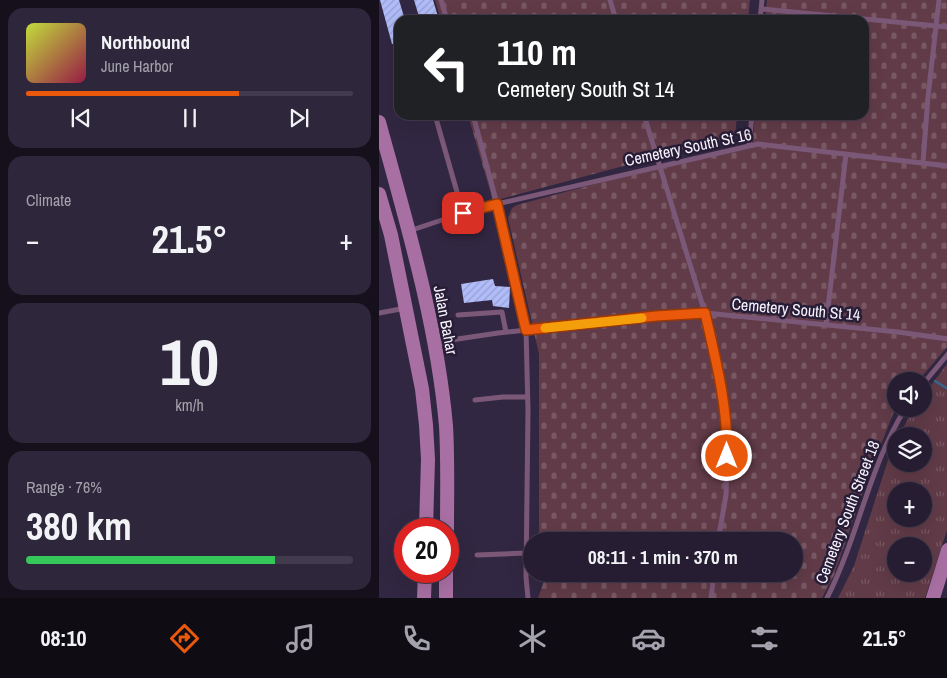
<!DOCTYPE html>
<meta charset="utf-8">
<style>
body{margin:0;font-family:"Archivo Narrow",sans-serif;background:#2e263a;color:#f1f3f6;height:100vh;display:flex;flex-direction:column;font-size:19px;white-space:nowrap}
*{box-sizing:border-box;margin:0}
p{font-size:16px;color:#a4a2ac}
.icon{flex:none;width:28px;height:28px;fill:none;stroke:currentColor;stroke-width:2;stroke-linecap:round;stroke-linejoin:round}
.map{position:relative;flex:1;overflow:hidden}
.sheet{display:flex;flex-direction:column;gap:8px;padding:8px;background:#15101c;width:379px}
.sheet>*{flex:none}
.banner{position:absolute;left:15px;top:15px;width:475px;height:105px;border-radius:15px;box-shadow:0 5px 20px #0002,0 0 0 1px #423b4d;background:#202124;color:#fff;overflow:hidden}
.tools{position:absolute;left:508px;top:372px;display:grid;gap:10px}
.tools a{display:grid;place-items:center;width:45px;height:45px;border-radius:50%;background:#261d32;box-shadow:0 5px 20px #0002,0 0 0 1px #423b4d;font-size:25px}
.speed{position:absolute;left:15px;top:518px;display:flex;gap:10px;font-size:25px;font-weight:700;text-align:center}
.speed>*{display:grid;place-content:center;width:65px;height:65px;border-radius:50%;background:#261d32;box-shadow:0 5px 20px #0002,0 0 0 1px #423b4d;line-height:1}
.speed .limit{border:8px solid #d22;background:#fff;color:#111}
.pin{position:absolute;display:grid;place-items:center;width:42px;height:42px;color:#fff;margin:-21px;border-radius:10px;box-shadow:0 2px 8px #0006}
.me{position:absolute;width:55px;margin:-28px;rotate:0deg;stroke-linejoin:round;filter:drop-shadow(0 0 4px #0008)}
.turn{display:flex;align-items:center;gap:18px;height:105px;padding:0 20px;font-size:22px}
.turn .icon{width:65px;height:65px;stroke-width:2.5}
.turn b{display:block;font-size:35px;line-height:42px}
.big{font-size:38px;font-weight:700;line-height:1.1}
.sheet .widget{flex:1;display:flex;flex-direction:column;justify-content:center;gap:8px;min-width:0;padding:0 18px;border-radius:15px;background:#2e263a}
.sheet .dial{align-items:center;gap:0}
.dial b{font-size:65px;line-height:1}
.song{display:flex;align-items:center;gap:15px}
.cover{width:60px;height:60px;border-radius:8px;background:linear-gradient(135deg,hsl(70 70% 55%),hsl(340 70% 35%))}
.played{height:5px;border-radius:2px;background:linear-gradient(90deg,#ea580c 65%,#423b4d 65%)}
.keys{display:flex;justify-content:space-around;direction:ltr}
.heat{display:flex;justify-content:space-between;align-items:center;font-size:28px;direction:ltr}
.charge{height:8px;border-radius:4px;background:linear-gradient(90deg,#34c759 76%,#423b4d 0)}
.trip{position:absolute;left:144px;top:532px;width:280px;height:50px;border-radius:25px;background:#261d32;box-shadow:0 5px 20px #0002,0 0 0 1px #423b4d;font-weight:700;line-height:50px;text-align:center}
.dock{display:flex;height:80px;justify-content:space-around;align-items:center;background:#0f0c14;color:#a4a2ac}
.dock .icon{width:35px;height:35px}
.dock .on{color:#ea580c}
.dock b{font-size:22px;color:#f1f3f6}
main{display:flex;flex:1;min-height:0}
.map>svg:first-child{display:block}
.grass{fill:url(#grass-tufts);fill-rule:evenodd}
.cemetery{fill:url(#cemetery-stones)}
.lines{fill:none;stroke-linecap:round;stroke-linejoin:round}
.stream{stroke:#396793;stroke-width:2.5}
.building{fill:url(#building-hatch)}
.lane{stroke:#7c5878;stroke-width:5}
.secondary{stroke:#a86fa3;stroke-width:14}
.route-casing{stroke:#983908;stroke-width:12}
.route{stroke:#ea580c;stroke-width:9}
.slow{stroke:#f59e0b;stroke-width:9}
.labels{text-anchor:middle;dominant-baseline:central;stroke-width:5;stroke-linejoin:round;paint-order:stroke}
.street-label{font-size:16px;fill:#f7f3fd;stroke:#281d37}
</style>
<main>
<section class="sheet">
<div class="widget">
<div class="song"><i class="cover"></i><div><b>Northbound</b><p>June Harbor</p></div></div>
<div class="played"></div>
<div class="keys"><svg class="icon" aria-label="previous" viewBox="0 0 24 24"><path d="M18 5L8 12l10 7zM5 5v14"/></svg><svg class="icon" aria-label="pause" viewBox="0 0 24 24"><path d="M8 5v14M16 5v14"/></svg><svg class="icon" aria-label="next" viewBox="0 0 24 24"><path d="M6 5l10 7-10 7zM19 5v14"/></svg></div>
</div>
<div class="widget"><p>Climate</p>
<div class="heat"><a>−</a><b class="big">21.5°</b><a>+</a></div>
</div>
<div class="widget dial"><b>10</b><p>km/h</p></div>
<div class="widget"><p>Range · 76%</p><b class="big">380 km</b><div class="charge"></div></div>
</section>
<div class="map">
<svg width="569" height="598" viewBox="0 0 569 598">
<defs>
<pattern id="grass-tufts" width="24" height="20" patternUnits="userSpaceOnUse" patternTransform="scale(1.25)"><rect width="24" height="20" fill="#613b48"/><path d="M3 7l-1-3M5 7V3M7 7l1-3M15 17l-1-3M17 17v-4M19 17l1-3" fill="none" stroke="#785863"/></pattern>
<pattern id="cemetery-stones" width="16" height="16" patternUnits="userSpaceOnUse" patternTransform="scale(1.25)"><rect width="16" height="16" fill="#613b48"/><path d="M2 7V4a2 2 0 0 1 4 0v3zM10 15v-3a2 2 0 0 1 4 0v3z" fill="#785863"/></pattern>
<pattern id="building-hatch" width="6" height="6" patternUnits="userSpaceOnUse" patternTransform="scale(1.25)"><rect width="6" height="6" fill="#b1bdfa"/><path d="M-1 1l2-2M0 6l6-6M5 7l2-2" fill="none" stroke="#97a0ce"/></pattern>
</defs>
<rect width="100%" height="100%" fill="#322742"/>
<path class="grass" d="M 568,364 L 568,530 L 546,598 L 459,598 L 475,566 L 509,460 L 516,445 L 516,464 L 544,464 L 544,436 L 520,436 L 534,409 L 544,409 L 544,396 ZM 516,491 L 544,491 L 544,519 L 516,519 ZM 516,546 L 544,546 L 544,574 L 516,574 Z"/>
<path class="cemetery" d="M 56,0 L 371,0 L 369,20 L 62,20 Z
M 388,0 L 568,0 L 568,347 L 539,381 L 516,381 L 516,409 L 488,480 L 455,575 L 443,598 L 159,598 L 165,581 L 165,574 L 415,574 L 415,541 L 160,541 L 160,354 L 129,218 L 133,208 L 138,205 L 264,171 L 373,148 L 376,115 L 485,115 L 485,20 L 386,20 Z
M 89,115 L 358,115 L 356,136 L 114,201 Z"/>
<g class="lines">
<path class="stream" d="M 556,381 L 569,389"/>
</g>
<path class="building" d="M 1,0 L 20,0 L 26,20 L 20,20 L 20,42 L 13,44 Z
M 35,0 L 54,0 L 60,20 L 41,20 Z
M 114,279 L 116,286 L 131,287 L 130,308 L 114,306 L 113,300 L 85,303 L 82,284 Z"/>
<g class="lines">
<path class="lane" d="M 62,0 L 68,20
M 231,0 L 237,20
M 383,9 L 569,27
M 381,20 L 383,0
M 56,115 L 84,213
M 94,115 L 118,204 L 147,330 L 149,410 L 147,577 L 149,598
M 265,115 L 326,313 L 345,397 L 349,430 L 347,495 L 339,541
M 370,146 L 373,115
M 544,162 L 549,97 L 560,0
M 30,231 L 84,213 L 118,204 L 379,144 L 569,166
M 0,313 L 27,308
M 79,315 L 123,312 L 127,332
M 447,325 L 467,154
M 58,345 L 72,340 L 119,333 L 277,316 L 326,313 L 519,332 L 569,339
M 544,384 L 569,354
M 96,400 L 124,397 L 148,397
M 98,555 L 147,553
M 332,598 L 335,574
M 448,598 C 479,537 490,467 526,409"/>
<path class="secondary" d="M 0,122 C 27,221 58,323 67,426 C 69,460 68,495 68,529
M 0,194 L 12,235 L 43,389 L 47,425 L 49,459 L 47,529
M 45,598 L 46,571
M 67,598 L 67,571
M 554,598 L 569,550"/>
</g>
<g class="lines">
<defs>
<path id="route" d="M 84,213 L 118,204 L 147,330 L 277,316 L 326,313 C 337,361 349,407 348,456"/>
</defs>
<use href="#route" class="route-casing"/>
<use href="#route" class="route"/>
<path class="slow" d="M 166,328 L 263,318"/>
</g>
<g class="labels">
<g class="street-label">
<text transform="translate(309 147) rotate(-12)">Cemetery South St 16</text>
<text transform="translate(417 309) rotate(5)">Cemetery South St 14</text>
<text transform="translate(67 320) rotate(79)">Jalan Bahar</text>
<text transform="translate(468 512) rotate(-69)">Cemetery South Street 18</text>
</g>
</g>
</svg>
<div class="tools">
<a><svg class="icon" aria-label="sound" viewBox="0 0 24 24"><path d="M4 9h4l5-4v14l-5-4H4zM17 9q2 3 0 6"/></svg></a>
<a><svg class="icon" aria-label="layers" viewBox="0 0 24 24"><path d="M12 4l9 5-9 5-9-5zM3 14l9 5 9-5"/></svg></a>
<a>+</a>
<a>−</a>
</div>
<div class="speed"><div class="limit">20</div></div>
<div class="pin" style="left:84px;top:213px;background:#d93025"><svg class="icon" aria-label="arrive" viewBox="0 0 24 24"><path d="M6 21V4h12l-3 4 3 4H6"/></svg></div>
<svg class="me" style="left:348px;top:456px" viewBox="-20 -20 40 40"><circle r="17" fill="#ea580c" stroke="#fff" stroke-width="3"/><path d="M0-11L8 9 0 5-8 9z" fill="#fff"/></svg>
<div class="trip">08:11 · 1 min · 370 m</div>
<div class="banner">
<div class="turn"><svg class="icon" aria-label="left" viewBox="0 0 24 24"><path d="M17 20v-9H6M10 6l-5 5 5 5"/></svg><div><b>110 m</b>Cemetery South St 14</div></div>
</div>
</div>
</main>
<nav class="dock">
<b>08:10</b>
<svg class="icon on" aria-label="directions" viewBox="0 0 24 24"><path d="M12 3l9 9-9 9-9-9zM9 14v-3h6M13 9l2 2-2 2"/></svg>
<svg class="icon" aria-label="music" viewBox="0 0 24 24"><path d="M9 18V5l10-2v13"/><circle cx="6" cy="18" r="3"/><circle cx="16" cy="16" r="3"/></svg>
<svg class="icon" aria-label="phone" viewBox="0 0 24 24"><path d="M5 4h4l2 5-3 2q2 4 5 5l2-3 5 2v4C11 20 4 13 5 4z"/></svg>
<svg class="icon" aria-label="climate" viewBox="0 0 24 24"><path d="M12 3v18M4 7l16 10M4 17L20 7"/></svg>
<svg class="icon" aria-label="car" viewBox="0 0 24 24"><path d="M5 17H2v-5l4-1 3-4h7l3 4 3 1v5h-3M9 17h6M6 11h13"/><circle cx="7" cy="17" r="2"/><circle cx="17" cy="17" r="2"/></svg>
<svg class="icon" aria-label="filters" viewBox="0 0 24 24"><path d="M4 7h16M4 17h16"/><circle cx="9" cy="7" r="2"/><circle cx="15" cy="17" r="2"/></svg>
<b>21.5°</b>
</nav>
